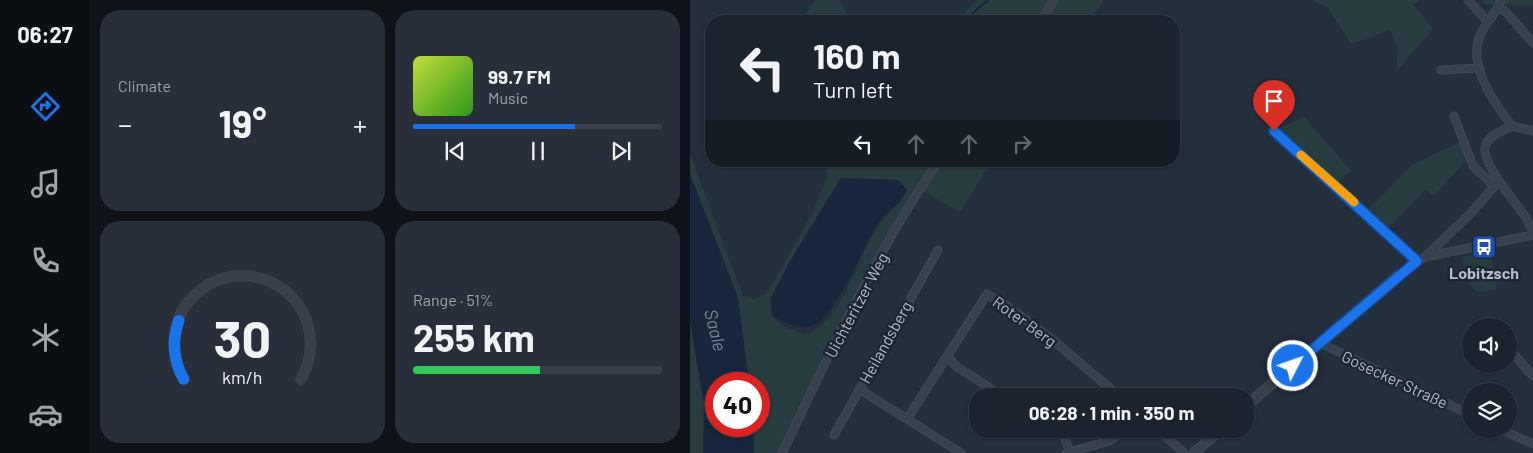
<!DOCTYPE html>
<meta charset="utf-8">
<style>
body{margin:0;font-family:Barlow,sans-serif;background:#282f3a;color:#f1f3f6;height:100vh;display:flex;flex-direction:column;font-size:19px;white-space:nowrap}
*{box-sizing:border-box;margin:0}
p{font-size:16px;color:#a0a4aa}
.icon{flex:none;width:28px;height:28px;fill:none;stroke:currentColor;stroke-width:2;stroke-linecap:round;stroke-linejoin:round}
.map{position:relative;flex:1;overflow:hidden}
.side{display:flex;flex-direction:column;gap:10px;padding:10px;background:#0f1319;width:600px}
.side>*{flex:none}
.top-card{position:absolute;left:15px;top:15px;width:475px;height:152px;border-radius:20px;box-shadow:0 1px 4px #0004,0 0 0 1px #39404a;background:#1b232e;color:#f1f3f6;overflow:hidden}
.fabs{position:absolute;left:772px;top:318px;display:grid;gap:10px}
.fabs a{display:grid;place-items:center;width:55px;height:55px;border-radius:50%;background:#1b232e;box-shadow:0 1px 4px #0004,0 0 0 1px #39404a;font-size:25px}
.speed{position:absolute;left:15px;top:372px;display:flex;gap:10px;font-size:25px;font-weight:700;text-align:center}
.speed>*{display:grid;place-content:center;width:65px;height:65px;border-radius:50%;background:#1b232e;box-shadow:0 1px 4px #0004,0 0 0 1px #39404a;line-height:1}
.speed .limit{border:8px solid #d22;background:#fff;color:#111}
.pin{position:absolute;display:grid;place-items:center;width:42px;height:42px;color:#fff;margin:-51px -21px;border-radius:50% 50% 50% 0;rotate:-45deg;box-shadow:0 0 5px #0007}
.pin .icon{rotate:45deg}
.me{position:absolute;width:55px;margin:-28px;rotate:49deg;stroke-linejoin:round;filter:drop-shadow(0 0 4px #0008)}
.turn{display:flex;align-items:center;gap:18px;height:105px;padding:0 25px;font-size:22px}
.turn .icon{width:65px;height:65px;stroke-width:2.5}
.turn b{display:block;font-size:35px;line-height:42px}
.lanes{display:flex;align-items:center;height:48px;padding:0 25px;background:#0003;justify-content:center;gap:25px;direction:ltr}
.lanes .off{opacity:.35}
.big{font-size:38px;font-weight:700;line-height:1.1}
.side .widget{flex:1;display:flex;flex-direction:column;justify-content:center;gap:8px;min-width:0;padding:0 18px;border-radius:20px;background:#282f3a}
.side .dial{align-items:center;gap:0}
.dial svg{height:130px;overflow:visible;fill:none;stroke:#39404a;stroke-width:7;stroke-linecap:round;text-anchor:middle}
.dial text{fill:#f1f3f6;stroke:none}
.song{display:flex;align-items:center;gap:15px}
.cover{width:60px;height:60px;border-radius:8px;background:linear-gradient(135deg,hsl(70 70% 55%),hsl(110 70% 35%))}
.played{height:5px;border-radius:2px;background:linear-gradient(90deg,#1a73e8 65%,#39404a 65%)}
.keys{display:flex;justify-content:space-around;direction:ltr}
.heat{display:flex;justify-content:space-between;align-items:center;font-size:28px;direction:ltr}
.charge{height:8px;border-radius:4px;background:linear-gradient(90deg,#34c759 51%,#39404a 0)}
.side .tiles{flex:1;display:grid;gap:10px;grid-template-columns:repeat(2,1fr)}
.trip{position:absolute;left:279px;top:388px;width:285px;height:50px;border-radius:20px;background:#1b232e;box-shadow:0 1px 4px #0004,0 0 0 1px #39404a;font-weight:700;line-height:50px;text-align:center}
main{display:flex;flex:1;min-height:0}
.tabs{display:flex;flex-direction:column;width:90px;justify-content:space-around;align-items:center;background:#0b0e12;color:#a0a4aa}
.tabs .icon{width:35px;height:35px}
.tabs .selected{color:#1a73e8}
.tabs b{font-size:22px;color:#f1f3f6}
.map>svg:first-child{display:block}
.green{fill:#263c3f;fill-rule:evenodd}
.water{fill:#17263c}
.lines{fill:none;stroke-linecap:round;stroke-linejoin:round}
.stream{stroke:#17263c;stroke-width:2}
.minor-casing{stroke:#414a57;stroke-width:9}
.tertiary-casing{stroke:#414a57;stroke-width:11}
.minor{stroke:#38414e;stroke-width:7}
.tertiary{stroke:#38414e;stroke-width:9}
.route-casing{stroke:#114b97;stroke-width:12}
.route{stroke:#1a73e8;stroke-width:9}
.slow{stroke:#f59e0b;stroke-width:9}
.labels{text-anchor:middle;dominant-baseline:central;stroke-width:5;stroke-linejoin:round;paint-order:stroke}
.poi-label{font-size:16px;font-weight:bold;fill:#b4bcc9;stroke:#1d2633}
.street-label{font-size:16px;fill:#b4bcc9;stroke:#1d2633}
.water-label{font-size:18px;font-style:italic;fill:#6d86a8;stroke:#1d2633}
</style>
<main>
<nav class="tabs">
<b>06:27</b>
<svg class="icon selected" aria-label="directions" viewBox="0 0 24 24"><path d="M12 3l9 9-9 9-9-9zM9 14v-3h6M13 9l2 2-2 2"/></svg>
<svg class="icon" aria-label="music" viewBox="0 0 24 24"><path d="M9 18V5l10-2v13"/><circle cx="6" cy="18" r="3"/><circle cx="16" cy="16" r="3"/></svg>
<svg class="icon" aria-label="phone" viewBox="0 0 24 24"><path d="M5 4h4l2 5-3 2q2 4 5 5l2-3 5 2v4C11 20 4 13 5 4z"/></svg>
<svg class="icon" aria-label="climate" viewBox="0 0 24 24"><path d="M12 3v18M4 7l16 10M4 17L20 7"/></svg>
<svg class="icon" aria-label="car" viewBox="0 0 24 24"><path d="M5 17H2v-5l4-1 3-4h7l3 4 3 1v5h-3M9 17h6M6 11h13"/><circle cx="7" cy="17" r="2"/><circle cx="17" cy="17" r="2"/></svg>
</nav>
<section class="side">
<div class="tiles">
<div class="widget"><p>Climate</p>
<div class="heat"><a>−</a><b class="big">19°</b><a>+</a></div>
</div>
<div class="widget">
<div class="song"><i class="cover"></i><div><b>99.7 FM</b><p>Music</p></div></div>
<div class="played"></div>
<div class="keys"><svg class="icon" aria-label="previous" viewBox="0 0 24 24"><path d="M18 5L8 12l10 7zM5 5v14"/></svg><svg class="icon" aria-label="pause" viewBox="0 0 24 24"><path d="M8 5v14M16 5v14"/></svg><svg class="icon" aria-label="next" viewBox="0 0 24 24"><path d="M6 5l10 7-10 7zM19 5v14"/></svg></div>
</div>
<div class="widget dial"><svg viewBox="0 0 100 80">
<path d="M14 69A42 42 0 1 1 86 69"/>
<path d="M14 69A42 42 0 0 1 11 33" stroke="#1a73e8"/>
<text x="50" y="56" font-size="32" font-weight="700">30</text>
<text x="50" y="72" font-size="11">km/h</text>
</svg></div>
<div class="widget"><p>Range · 51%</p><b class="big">255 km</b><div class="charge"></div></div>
</div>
</section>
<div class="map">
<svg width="843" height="453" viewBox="0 0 843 453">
<rect width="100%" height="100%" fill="#242f3e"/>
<path class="green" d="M 126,0 L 149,0 L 161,21 L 110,21 Z
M 288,0 L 414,0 L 399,21 L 260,21 L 272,15 Z
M 622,0 L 729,0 L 724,5 L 743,29 L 706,72 L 708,49 L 700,30 L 661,44 L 638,8 Z
M 791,0 L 843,0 L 843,5 L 797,5 Z
M 614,117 L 661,170 L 647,183 L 587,130 Z
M 770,142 L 778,158 L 744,196 L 736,189 L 697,229 L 678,210 L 722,165 Z
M 0,154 L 53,296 L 64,299 L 75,294 L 86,278 L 123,212 L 138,174 L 136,161 L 179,161 L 191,166 L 204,165 L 206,161 L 305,161 L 295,172 L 270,212 L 227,188 C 173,273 131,362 89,453 L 64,453 L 63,426 L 69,426 L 69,384 L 59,384 L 48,298 L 0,174 ZM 151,178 L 208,180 L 212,201 C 206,207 198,213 193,220 C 163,255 160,316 115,335 L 91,325 L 82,316 L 81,297 L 99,263 Z
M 800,252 L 807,289 L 788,292 L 778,284 L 772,257 Z
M 0,320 L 14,404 L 13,453 L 0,453 Z"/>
<path class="water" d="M 179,161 L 206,161 L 204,165 L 191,166 Z
M 0,174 L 48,298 L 59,384 L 26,384 L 26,426 L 63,426 L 64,453 L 13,453 L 14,404 L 0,320 Z
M 151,178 L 208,180 L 217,189 C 210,207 200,207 190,221 C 175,242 145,320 121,326 C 106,330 95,322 82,316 L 81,298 L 99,263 Z"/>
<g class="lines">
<path class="stream" d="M 274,21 L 298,0"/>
<defs>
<path id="minor" d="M 778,0 L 798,22
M 811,0 C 807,12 797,22 791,33 C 776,64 804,103 822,126 L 843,131
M 808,7 L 816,12 L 843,43
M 351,21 L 364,0
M 751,70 L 790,68
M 764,116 L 783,166 L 803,185
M 822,126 C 813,130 800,135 796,144 C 788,160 825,201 834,215 C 838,220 840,226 843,232
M 584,131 L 727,261
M 735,257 L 781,213 L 809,181
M 710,274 L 735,257 L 843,235
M 630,343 L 781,415
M 819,349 L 843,376
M 257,356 L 267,367 L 313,396
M 169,389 L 271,453
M 217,419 L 297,294 L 316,305 L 364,341 L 429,396
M 365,429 L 374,436 L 380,452 L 376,453
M 467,429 L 494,453
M 810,429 L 843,444
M 144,435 L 248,250
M 380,452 L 419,441 L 436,429
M 92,453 C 140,354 185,252 249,161"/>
<path id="tertiary" d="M 555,407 L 710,274
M 504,453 L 531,429"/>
</defs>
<use href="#minor" class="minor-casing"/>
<use href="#tertiary" class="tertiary-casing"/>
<use href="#minor" class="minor"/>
<use href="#tertiary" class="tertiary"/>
</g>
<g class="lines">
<defs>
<path id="route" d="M 584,131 L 727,261 L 603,366"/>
</defs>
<use href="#route" class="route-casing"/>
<use href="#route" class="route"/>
<path class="slow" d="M 611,155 L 664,202"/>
</g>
<defs>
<symbol id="bus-square" viewBox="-11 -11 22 22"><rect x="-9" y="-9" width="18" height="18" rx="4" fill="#1a4fb4" stroke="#1d2633"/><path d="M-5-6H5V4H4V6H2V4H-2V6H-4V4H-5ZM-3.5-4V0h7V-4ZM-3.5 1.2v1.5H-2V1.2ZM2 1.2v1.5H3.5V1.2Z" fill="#fff"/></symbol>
</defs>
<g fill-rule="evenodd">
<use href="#bus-square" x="780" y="233" width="28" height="28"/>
</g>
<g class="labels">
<g class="poi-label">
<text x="794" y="272">Lobitzsch</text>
</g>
<g class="street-label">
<text transform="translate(166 305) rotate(-62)">Uichteritzer Weg</text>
<text transform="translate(335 321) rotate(36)">Roter Berg</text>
<text transform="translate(195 342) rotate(-61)">Heilandsberg</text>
<text transform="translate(705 379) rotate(25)">Gosecker Straße</text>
</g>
<g class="water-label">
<text transform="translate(26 330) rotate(76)">Saale</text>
</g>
</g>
</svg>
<div class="fabs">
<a><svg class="icon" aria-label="sound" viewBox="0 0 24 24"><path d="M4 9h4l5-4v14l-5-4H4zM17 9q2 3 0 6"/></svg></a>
<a><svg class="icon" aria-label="layers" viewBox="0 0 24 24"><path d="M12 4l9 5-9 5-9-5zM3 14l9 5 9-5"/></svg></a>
</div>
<div class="speed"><div class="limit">40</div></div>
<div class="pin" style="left:584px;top:131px;background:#d93025"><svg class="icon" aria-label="arrive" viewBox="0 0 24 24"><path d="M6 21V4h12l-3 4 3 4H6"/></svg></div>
<svg class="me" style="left:603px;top:366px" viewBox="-20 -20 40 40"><circle r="17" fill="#1a73e8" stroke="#fff" stroke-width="3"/><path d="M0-11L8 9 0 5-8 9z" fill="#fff"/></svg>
<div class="trip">06:28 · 1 min · 350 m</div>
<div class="top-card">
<div class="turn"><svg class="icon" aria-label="left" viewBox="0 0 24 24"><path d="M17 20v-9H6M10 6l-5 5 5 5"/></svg><div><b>160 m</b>Turn left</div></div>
<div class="lanes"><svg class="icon" aria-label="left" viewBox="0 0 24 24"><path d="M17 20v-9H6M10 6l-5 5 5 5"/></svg><svg class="icon off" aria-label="ahead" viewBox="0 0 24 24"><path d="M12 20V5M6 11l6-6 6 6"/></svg><svg class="icon off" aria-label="ahead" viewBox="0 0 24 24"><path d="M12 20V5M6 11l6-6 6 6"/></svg><svg class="icon off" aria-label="right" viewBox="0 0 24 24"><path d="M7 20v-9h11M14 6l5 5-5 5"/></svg></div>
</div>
</div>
</main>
